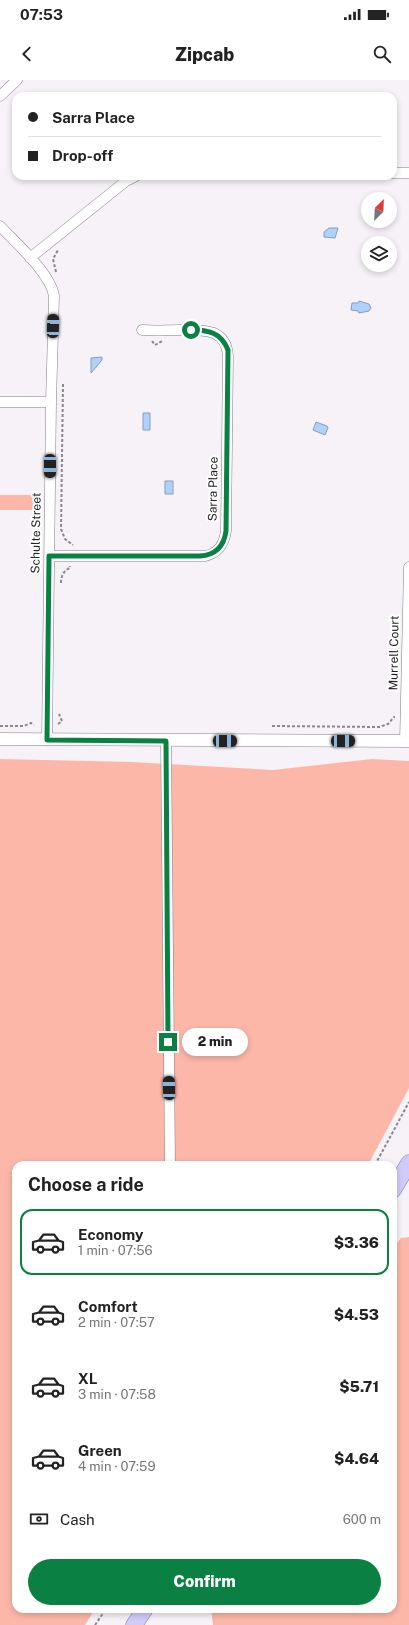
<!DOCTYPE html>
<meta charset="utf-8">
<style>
:root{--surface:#fff;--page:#f2f2f2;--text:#222;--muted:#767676;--line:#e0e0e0;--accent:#0b8043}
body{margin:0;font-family:"Public Sans",sans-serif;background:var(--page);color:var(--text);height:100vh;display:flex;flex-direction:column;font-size:15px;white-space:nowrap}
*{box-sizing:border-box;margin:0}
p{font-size:13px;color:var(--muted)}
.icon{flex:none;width:22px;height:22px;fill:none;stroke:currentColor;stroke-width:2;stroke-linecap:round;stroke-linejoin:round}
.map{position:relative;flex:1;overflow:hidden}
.details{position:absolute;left:12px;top:1081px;width:385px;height:452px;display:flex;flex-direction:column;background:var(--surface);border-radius:12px;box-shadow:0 2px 6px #0003}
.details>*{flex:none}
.guide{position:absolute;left:12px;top:12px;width:385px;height:88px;border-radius:12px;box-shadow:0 2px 6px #0003;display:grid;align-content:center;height:88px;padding:0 16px;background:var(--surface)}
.needle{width:26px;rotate:24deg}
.controls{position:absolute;left:361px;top:112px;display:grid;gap:8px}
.controls a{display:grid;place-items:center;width:36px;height:36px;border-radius:50%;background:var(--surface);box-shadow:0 2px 6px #0003;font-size:20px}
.end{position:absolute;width:18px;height:18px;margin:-9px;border:5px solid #0b8043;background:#fff;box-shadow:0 0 0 2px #fff}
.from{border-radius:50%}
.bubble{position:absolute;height:28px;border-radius:14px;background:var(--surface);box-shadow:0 2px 6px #0003;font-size:13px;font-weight:800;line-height:28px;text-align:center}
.car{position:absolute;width:12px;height:24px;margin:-12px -6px;border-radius:5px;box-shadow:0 0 3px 1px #0007;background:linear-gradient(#222 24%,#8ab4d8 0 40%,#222 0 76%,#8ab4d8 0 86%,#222 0)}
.guide b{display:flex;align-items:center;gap:14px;height:38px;font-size:15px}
.guide b+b{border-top:1px solid var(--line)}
.guide i{width:10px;height:10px;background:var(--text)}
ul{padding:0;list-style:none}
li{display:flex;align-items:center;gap:12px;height:66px;margin:0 8px 6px;padding:0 8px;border:2px solid transparent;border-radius:12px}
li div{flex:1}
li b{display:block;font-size:15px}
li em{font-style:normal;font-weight:800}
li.on{border-color:var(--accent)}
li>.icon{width:36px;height:36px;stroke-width:1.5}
h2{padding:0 16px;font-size:18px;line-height:48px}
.pay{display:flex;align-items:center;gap:10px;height:44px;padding:0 16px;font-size:15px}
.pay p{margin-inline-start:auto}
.button{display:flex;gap:8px;margin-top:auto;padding:8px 16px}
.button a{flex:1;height:46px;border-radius:24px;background:var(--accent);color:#fff;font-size:16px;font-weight:800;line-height:46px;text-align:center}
.status{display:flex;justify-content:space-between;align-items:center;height:28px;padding:0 20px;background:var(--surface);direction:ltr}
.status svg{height:11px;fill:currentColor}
header{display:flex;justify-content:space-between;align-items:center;height:52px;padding:0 16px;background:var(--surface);font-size:18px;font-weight:800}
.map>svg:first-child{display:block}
.green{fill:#fcb7a9}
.water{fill:#afd2fd;stroke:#859dbc}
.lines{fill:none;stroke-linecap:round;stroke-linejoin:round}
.minor-casing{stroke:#827e83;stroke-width:11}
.tertiary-casing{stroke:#827e83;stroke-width:13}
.primary-casing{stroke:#7f79ae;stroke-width:17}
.path{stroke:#8b888b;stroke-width:2;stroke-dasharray:3 2;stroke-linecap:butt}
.minor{stroke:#fff;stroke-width:10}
.tertiary{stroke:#fff;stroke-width:12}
.primary{stroke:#d0cbfb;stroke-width:16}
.route{stroke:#0b8043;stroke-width:5}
.labels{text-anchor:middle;stroke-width:4;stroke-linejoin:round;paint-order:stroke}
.street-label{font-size:12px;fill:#242224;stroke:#fff}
</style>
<div class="status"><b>07:53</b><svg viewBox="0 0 49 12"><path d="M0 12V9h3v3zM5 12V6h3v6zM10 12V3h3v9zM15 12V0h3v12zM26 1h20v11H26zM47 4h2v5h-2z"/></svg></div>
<header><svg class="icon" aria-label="back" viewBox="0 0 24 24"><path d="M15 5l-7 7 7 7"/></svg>Zipcab<svg class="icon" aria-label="search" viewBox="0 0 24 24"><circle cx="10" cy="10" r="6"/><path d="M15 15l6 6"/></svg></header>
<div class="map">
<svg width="409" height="1545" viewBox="0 0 409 1545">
<rect width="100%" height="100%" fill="#f6f2f7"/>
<!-- green -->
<path class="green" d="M0 415H34L33 430H0Z
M0 679 132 682 273 690 372 679 409 681V1008L368 1085H16V1529H95L85 1545H0Z
M409 1157V1545H213L211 1529H393V1168L401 1158Z"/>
<!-- water -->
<path class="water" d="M329 148H338L335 158 324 157V152Z
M359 221 369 224 371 228 369 231 359 233 358 231 351 230 352 223H358Z
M102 277V280L91 293V278Z
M143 333H150V350H143Z
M316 342 327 346 328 348 325 355 313 350Z
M165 401H173V414H165Z"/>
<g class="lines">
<defs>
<path id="minor" d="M0 16 17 0
M393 93H409
M0 146C16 163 51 194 54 216L51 322 47 660
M30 178 126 101 136 96
M0 322H51
M49 476H205C219 473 224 464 226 451L228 276C226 247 201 250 180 250 167 250 155 251 142 250
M166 661 170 1085
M405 661 409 487"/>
<path id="tertiary" d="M0 659 409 661"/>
<path id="primary" d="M393 1110 409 1083
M134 1545 145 1529"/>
</defs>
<!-- minor casing -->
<use href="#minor" class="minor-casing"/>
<!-- tertiary casing -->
<use href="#tertiary" class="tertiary-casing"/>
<!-- primary casing -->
<use href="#primary" class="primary-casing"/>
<!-- path -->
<path class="path" d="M56 192 53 179 58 170
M152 261 155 265 162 261
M63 304 61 449 65 459 73 465
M61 503C61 496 64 490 70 488V486
M58 644 62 641 59 634
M0 646H24L31 643 34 645
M272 646 379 647 388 644 394 637H395
M375 1085 409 1022
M95 1545 106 1529"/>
<!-- minor -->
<use href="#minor" class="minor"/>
<!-- tertiary -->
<use href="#tertiary" class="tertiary"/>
<!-- primary -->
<use href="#primary" class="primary"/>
</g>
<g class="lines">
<!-- route -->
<path class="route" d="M168 962 166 661 47 660 49 476H200C216 475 224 466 226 451L228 270C221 252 208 250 191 250"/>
</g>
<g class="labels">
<!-- street labels -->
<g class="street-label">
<text transform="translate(213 409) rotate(-89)" y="4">Sarra Place</text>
<text transform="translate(36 453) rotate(-89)" y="4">Schulte Street</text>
<text transform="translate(394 573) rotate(-89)" y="4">Murrell Court</text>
</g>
</g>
</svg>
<div class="controls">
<a><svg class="needle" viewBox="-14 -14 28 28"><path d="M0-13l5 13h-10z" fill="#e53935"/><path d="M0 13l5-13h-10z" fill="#767676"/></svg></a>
<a><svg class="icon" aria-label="layers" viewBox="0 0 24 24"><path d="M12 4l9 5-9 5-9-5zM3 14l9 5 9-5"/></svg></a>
</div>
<i class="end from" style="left:191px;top:250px"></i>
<i class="end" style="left:168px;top:962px"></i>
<div class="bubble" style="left:182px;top:948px;width:66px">2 min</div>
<i class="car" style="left:53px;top:246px;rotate:2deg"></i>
<i class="car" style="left:50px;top:386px;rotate:180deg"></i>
<i class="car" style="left:225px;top:661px;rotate:90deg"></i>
<i class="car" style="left:343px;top:661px;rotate:90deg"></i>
<i class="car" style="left:169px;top:1008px;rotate:359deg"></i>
<div class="guide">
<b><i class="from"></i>Sarra Place</b>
<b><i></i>Drop-off</b>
</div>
<section class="details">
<h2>Choose a ride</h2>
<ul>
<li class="on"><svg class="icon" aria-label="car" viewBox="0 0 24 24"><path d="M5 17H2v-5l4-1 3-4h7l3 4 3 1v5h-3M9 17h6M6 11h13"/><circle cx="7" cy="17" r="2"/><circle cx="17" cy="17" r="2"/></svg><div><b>Economy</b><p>1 min · 07:56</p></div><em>$3.36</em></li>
<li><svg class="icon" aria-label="car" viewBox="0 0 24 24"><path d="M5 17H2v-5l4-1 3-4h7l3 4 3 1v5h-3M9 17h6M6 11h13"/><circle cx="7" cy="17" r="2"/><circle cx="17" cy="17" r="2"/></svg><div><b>Comfort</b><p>2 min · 07:57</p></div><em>$4.53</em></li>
<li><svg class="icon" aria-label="car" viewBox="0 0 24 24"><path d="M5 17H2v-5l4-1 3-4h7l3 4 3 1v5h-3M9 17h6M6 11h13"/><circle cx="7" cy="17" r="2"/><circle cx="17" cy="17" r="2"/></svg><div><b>XL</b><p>3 min · 07:58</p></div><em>$5.71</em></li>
<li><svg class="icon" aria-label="car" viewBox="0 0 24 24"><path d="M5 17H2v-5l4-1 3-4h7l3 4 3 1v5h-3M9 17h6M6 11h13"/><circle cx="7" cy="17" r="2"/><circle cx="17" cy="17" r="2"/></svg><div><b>Green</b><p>4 min · 07:59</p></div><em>$4.64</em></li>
</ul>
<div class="pay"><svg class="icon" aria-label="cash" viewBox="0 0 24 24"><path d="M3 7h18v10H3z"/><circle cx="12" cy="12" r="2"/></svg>Cash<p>600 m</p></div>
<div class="button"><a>Confirm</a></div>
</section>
</div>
